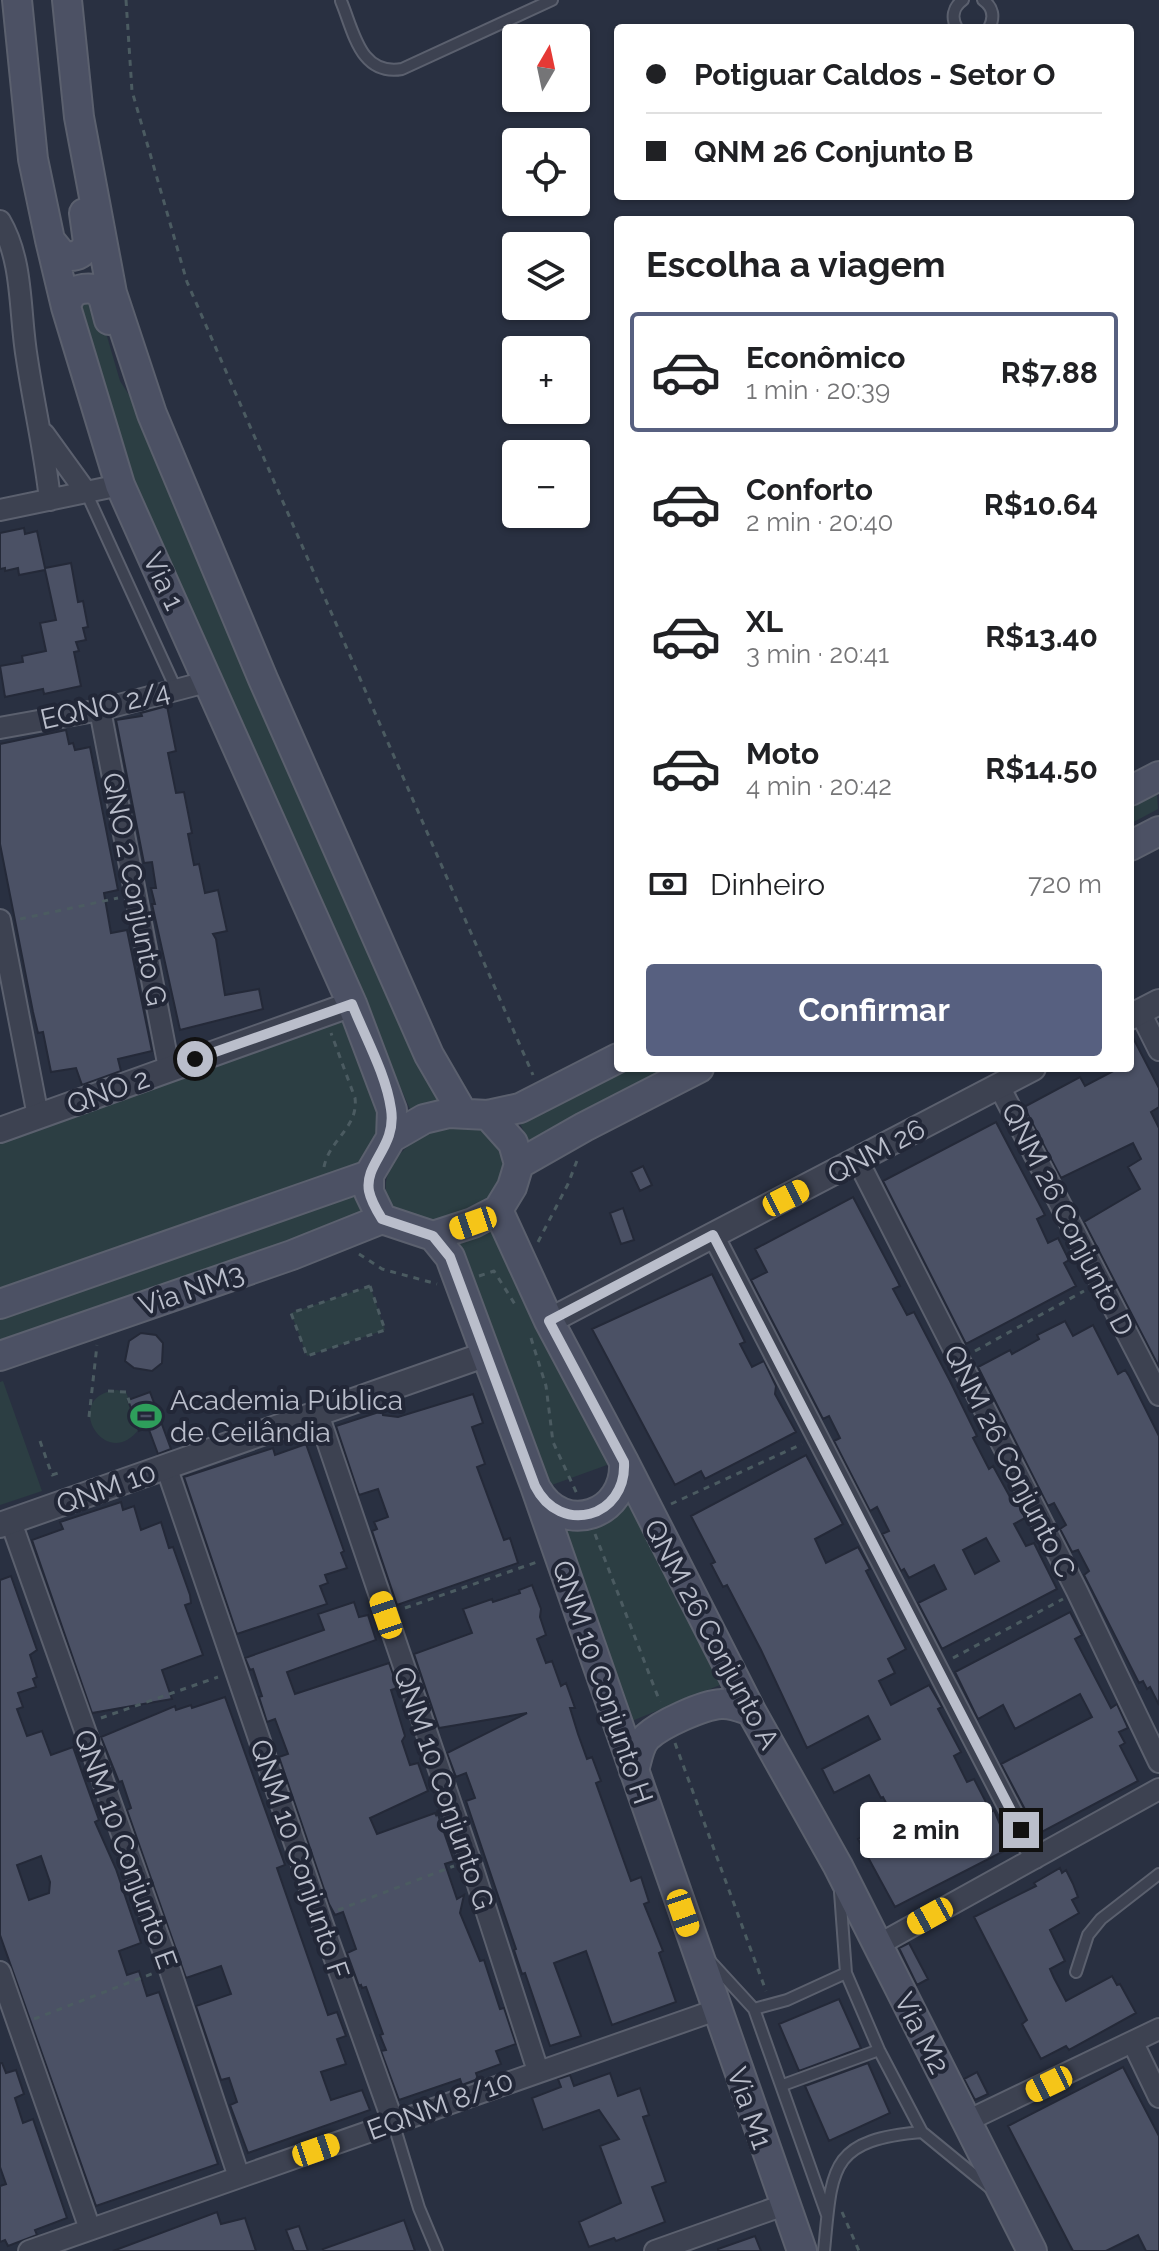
<!DOCTYPE html>
<html lang="pt">
<meta charset="utf-8">
<style>
:root{--surface:#fff;--page:#f2f2f2;--text:#202124;--muted:#757577;--line:#e0e0e0;--accent:#576080}
body{margin:0;font-family:Raleway,sans-serif;background:var(--page);color:var(--text);height:100vh;display:flex;flex-direction:column;font-size:30px;white-space:nowrap}
*{box-sizing:border-box;margin:0}
p{font-size:26px;color:var(--muted)}
.icon{flex:none;width:44px;height:44px;fill:none;stroke:currentColor;stroke-width:2;stroke-linecap:round;stroke-linejoin:round}
.map{position:relative;flex:1;overflow:hidden}
.sheet{position:absolute;left:614px;top:216px;width:520px;height:856px;display:flex;flex-direction:column;background:var(--surface);border-radius:8px;box-shadow:0 2px 6px #0004}
.sheet>*{flex:none}
.top-card{position:absolute;left:614px;top:24px;width:520px;height:176px;border-radius:8px;box-shadow:0 2px 6px #0004;display:grid;align-content:center;height:176px;padding:0 32px;background:var(--surface)}
.needle{width:52px;rotate:9deg}
.buttons{position:absolute;left:502px;top:24px;display:grid;gap:16px}
.buttons a{display:grid;place-items:center;width:88px;height:88px;border-radius:8px;background:var(--surface);box-shadow:0 2px 6px #0004;font-size:40px}
.end{position:absolute;width:36px;height:36px;margin:-18px;border:10px solid #babecb;background:#111;box-shadow:0 0 0 4px #111}
.from{border-radius:50%}
.bubble{position:absolute;height:56px;border-radius:8px;background:var(--surface);box-shadow:0 2px 6px #0004;font-size:26px;font-weight:700;line-height:56px;text-align:center}
.car{position:absolute;width:24px;height:48px;margin:-24px -12px;border-radius:10px;box-shadow:0 0 6px 2px #0007;background:linear-gradient(#f5c518 24%,#345 0 40%,#f5c518 0 76%,#345 0 86%,#f5c518 0)}
.top-card b{display:flex;align-items:center;gap:28px;height:76px;font-size:30px}
.top-card b+b{border-top:2px solid var(--line)}
.top-card i{width:20px;height:20px;background:var(--text)}
ul{padding:0;list-style:none}
li{display:flex;align-items:center;gap:24px;height:120px;margin:0 16px 12px;padding:0 16px;border:4px solid transparent;border-radius:8px}
li div{flex:1}
li b{display:block;font-size:30px}
li em{font-style:normal;font-weight:700}
li.selected{border-color:var(--accent)}
li>.icon{width:72px;height:72px;stroke-width:1.5}
h2{padding:0 32px;font-size:36px;line-height:96px}
.pay{display:flex;align-items:center;gap:20px;height:88px;padding:0 32px;font-size:30px}
.pay p{margin-inline-start:auto}
.button{display:flex;gap:16px;margin-top:auto;padding:16px 32px}
.button a{flex:1;height:92px;border-radius:8px;background:var(--accent);color:#fff;font-size:32px;font-weight:700;line-height:92px;text-align:center}
.map>svg:first-child{display:block}
.green{fill:#2c3e43}
.building{fill:#4b5165;stroke:#242938;stroke-width:2;fill-rule:evenodd}
.lines{fill:none;stroke-linecap:round;stroke-linejoin:round}
.service-casing{stroke:#5b606e;stroke-width:14}
.minor-casing{stroke:#5b606e;stroke-width:24}
.tertiary-casing{stroke:#5b606e;stroke-width:28}
.secondary-casing{stroke:#5b606e;stroke-width:32}
.path{stroke:#4b5b61;stroke-width:3;stroke-dasharray:6 6;stroke-linecap:butt}
.service{stroke:#3d4251;stroke-width:10}
.minor{stroke:#3d4251;stroke-width:20}
.tertiary{stroke:#3d4251;stroke-width:24}
.secondary{stroke:#4c5164;stroke-width:28}
.route{stroke:#babecb;stroke-width:10}
.labels{text-anchor:middle;stroke-width:8;stroke-linejoin:round;paint-order:stroke}
.street-label{font-size:28px;fill:#babecb;stroke:#222737}
.poi-label{font-size:28px;fill:#babecb;stroke:#222737;text-anchor:start}
</style>
<div class="map">
<svg width="1159" height="2251" viewBox="0 0 1159 2251">
<rect width="100%" height="100%" fill="#293041"/>
<!-- green -->
<path class="green" d="M77 300 97 302 120 381 140 412 441 1099 410 1109 136 491Z
M1151 793 1157 795 1158 809 1130 824V800Z
M343 1019 383 1123 364 1160 356 1167 0 1293V1142L335 1020Z
M618 1068H680L531 1145 517 1118Z
M460 1124 485 1127 510 1160C505 1171 501 1185 494 1194 486 1206 466 1215 452 1217 357 1237 368 1139 460 1124Z
M357 1189 361 1209 367 1217 0 1343V1314Z
M492 1232 606 1450 607 1465 549 1486 456 1245Z
M370 1286 385 1330 307 1356 291 1313Z
M3 1381 42 1491 0 1505V1382Z
M117 1390 126 1392 139 1429C105 1474 60 1396 117 1390Z
M633 1502 725 1683 627 1723 561 1531Z"/>
<!-- building -->
<path class="building" d="M24 528 25 534 37 531 45 568 71 563 78 602 83 601 88 627 83 628 86 640 76 642 79 651 74 652 81 686 44 694 43 689 5 697 0 666 23 662 22 656 46 651 40 623 56 620 45 570 19 575 18 568 5 571V568L0 569V533Z
M167 706 176 751 168 753 176 793 184 792 192 833 188 834 194 865 199 864 205 893 218 890 227 931 213 934 216 939 225 995 259 989 263 1009 180 1030 152 904H155L151 888H156L152 862 144 863 116 720 142 716 141 713Z
M66 730 69 744 73 743 75 750 90 747 118 890 104 893 111 933 127 930 152 1051 118 1059 121 1071 82 1085 76 1068 51 1072 43 1032 38 1033 33 1012 0 844V744Z
M1130 1032 1159 1088V1107L1151 1112 1159 1128V1367L1084 1222 1140 1189 1128 1167 1141 1159 1133 1143 1061 1178 1024 1107 1080 1077 1085 1086 1119 1068H1130Z
M996 1122 1045 1215 1037 1219 1048 1243 1058 1238 1069 1260 1064 1263 1076 1286 966 1344 883 1181Z
M643 1166 652 1185 640 1191 631 1172Z
M853 1197 900 1286 893 1289 907 1315 914 1312 950 1381 977 1436 973 1438 989 1469 993 1466 1010 1497 1014 1495 1025 1518 1014 1524 1026 1546 1034 1543 1057 1589 942 1649 918 1603 946 1589 934 1565 909 1578 904 1569 901 1571 882 1534 889 1531 877 1507 870 1511 834 1441 840 1438 829 1416 823 1419 751 1280 767 1272 755 1249ZM986 1538 999 1561 975 1574 963 1550Z
M623 1208 634 1240 621 1244 610 1213Z
M712 1274 745 1342 740 1344 752 1367 764 1361 776 1386 775 1394 796 1432 705 1479 701 1471 675 1485 592 1329Z
M1065 1321 1073 1336 1093 1325 1118 1374 1125 1370 1129 1376 1159 1436V1705L1150 1687 1147 1689 1143 1681 1139 1683 1084 1575 1089 1571 1078 1550 1072 1552 1060 1529 1066 1525 1054 1503 1048 1506 978 1367 1010 1350 1012 1354 1039 1339 1037 1335Z
M141 1333 156 1335 163 1343 162 1363 152 1371 134 1368 125 1361 129 1341Z
M150 1392 171 1449 158 1454 148 1427 139 1431 128 1400Z
M473 1394 483 1423 472 1427 485 1464 477 1467 504 1540 510 1538 518 1563 397 1605 372 1531 377 1529 374 1522 388 1517 378 1489 359 1495 336 1426 382 1411 383 1415 398 1417Z
M306 1444 344 1551 341 1553 347 1568 325 1575 328 1583 320 1586 327 1604 237 1634 184 1477 273 1448 275 1455Z
M806 1455 843 1524 815 1539 826 1563 858 1547 870 1569 866 1571 906 1649 888 1659 895 1673 879 1681 891 1705 929 1685 942 1707 938 1709 961 1752 954 1756 967 1782 974 1779 991 1812 994 1810 1010 1848 895 1907 858 1839 895 1820 883 1797 881 1798 869 1775 834 1793 822 1769 880 1739 868 1716 807 1748 761 1650 727 1585 723 1587 711 1564 715 1562 691 1516Z
M121 1502 123 1510 134 1506 141 1530 161 1522 169 1548 173 1547 190 1595 191 1603 185 1605 203 1655 162 1670 172 1699 92 1713 32 1540 63 1529 60 1522Z
M11 1576 37 1650 30 1655 37 1677 33 1679 36 1687 18 1693 23 1707 17 1709 27 1736 42 1731 51 1755 73 1747 99 1820 95 1822 116 1869 141 1943 119 1951 127 1975 139 1971 147 1996 159 1992 218 2164 96 2206 0 1935V1580ZM41 1856 50 1882 49 1893 29 1900 17 1865Z
M532 1585 541 1609 540 1617 546 1635 537 1639 546 1663 552 1661 561 1686 566 1683 575 1708H570L578 1734 587 1759 592 1757 601 1781 596 1783 631 1881 641 1877 649 1902 644 1904 663 1951 659 1953 676 2002 612 2025 586 1951 554 1963 581 2036 550 2046 525 1973 522 1974 514 1950 516 1949 466 1801 475 1798 466 1773 456 1777 447 1753 527 1713 439 1728 414 1654 472 1633 463 1609 492 1599 493 1602 520 1593 519 1590Z
M354 1602 359 1617 368 1615 376 1640 287 1672 295 1694 389 1663 398 1688 391 1690 405 1736 402 1741 410 1765 418 1763 428 1791 370 1818 377 1834 435 1813 436 1815 437 1812 454 1861 445 1864 457 1899 464 1895 460 1913 480 1961 484 1960 500 2009 504 2008 516 2044 496 2051 501 2064 476 2073 478 2079 462 2085 460 2079 399 2100 381 2051 386 2050 380 2035 383 2034 366 1987 362 1988 361 1985 359 1986 347 1953 356 1949 343 1912 335 1915 329 1904 279 1757 288 1754 275 1719 267 1722 259 1697 262 1696 253 1669 250 1670 245 1658 324 1630 318 1614Z
M1070 1612 1082 1635 1075 1639 1111 1708 1117 1704 1128 1728 1119 1732 1125 1743 1120 1746 1138 1781 1038 1834 1001 1764 1092 1717 1080 1694 1015 1729 1003 1705 978 1719 955 1672Z
M225 1697 285 1865 277 1868 328 2015 337 2012 346 2036 337 2039 346 2064 321 2072 331 2100 362 2090 370 2110 248 2153 230 2105 237 2102 229 2078 221 2080 196 2006 231 1994 221 1966 186 1978 127 1810 131 1808 122 1781 119 1782 101 1737 175 1706 176 1710 191 1705 192 1708Z
M1060 1868 1062 1873 1066 1870 1073 1884 1078 1897 1072 1900 1079 1913 1050 1930 1065 1961 1050 1969 1054 1978 1066 2001 1112 1976 1117 1985 1120 1984 1136 2013 1069 2050 1066 2046 1041 2059 1022 2024 1027 2020 974 1917 1036 1886 1034 1883Z
M909 1943 928 1979 917 1985 899 1948Z
M839 1999 861 2048 799 2071 779 2024Z
M0 2063H2L6 2073 16 2070 24 2094 15 2098 23 2123 33 2119 67 2218 35 2230 37 2235 8 2246 5 2240 0 2242V2186L6 2184 0 2167Z
M868 2063 890 2113 829 2141 805 2086Z
M1123 2067 1159 2136V2251H1146L1138 2235 1106 2251H1073L1008 2126Z
M977 2072 988 2094 975 2100 964 2079Z
M610 2073 618 2096 640 2088 649 2115 643 2117 666 2182 652 2187 665 2222 616 2241 614 2238 589 2247 579 2222 621 2203 600 2146 619 2139 599 2110 543 2130 532 2098 561 2087 558 2079 570 2075 574 2086Z
M217 2212 221 2224 245 2218 256 2251H113Z
M404 2220 415 2251H324L323 2249Z
M299 2226 308 2251H294L286 2230Z
M755 2236 761 2251H718V2249Z"/>
<g class="lines">
<defs>
<path id="service" d="M983 0C993 7 995 17 989 28
M341 1C354 32 360 76 402 69L552 0
M957 28C951 18 953 7 963 0
M86 492 176 689
M840 1892 846 1973 879 2050 922 2132 989 2187
M710 1961 754 2009 827 2215
M1076 1972 1088 1935 1101 1919 1159 1874
M754 2009 787 2000 846 1973
M783 2085 879 2050
M393 2122 419 2208 437 2251
M824 2251C832 2167 829 2140 922 2132"/>
<path id="minor" d="M0 221C24 262 19 313 27 359 34 406 45 452 50 500
M44 434 86 492
M0 510 120 485
M100 710 169 1068
M0 728 100 710 210 681
M0 920 38 1116
M1140 1012 1159 1050
M999 1086 1159 1395
M858 1161 1077 1591 1159 1762
M713 1235 1035 1858
M318 1414 470 1860 538 2071
M166 1466 320 1917 393 2122
M11 1522 169 1967 239 2177
M878 1945 1159 1789
M0 1972 90 2229
M1133 2043 1159 2097
M967 2121 1159 2029
M29 2251 716 2010
M655 2251 784 2205"/>
<path id="tertiary" d="M1130 1017 1159 1002
M0 1130 352 1004
M549 1321 1033 1068
M0 1525 484 1355"/>
<path id="secondary" d="M17 0 33 159 50 240 66 307 120 485 352 1004 392 1110 391 1138
M67 0 79 117 112 293 152 414 263 679 429 1055 462 1112
M50 240 62 255C76 258 83 255 88 242L84 213
M66 307C70 291 78 287 95 289L103 297 109 320
M1130 791 1159 776
M1130 846 1159 831
M449 1113 488 1115 513 1143 519 1164 512 1187 498 1210 473 1223 433 1236 382 1219 369 1192V1175L391 1138 424 1119Z
M488 1115 520 1108 618 1058
M519 1164 584 1127 699 1068
M498 1210 549 1321 624 1462 751 1711 838 1866 1032 2251
M433 1236 450 1257 535 1486 802 2251
M0 1304 369 1175
M0 1356 292 1255 382 1219
M537 1490C564 1537 627 1515 624 1462
M634 1771C637 1760 639 1745 647 1737 661 1724 703 1705 721 1704 732 1703 742 1708 751 1711"/>
</defs>
<!-- service casing -->
<use href="#service" class="service-casing"/>
<!-- minor casing -->
<use href="#minor" class="minor-casing"/>
<!-- tertiary casing -->
<use href="#tertiary" class="tertiary-casing"/>
<!-- secondary casing -->
<use href="#secondary" class="secondary-casing"/>
<!-- path -->
<path class="path" d="M126 0 132 91 187 282 533 1075
M20 919 118 898
M324 1167C329 1140 359 1127 355 1098L331 1033
M538 1242 568 1184 578 1158
M359 1254 382 1269 437 1284
M479 1276 494 1271 516 1306
M370 1286 385 1330 307 1356 291 1313Z
M531 1338 546 1386 553 1442 577 1494
M975 1351 1084 1291
M108 1391 126 1392 139 1429
M89 1417 97 1345
M40 1441 52 1475 58 1473
M671 1504 802 1444
M595 1534 660 1702
M405 1608 537 1562
M953 1658 1063 1599
M101 1718 218 1677
M675 1743 766 1991
M338 1910 454 1866
M34 2019 154 1973
M842 2212 859 2251"/>
<!-- service -->
<use href="#service" class="service"/>
<!-- minor -->
<use href="#minor" class="minor"/>
<!-- tertiary -->
<use href="#tertiary" class="tertiary"/>
<!-- secondary -->
<use href="#secondary" class="secondary"/>
</g>
<g class="lines">
<!-- route -->
<path class="route" d="M195 1059 352 1004C365 1037 386 1074 391 1109 397 1147 364 1163 369 1191 371 1201 377 1211 382 1219L433 1236 450 1257 535 1486C560 1536 627 1518 624 1462L549 1321 713 1235 1021 1830"/>
</g>
<!-- icons -->
<defs>
<symbol id="stadium-bare" viewBox="-9 -9 18 18"><path d="M0-5a6.5 5 0 1 0 0 10a6.5 5 0 1 0 0-10ZM-3.5-1.8h7v3.6h-7Z" fill="#2e9e5b" stroke="#222737" stroke-width="2.5" paint-order="stroke"/></symbol>
</defs>
<g fill-rule="evenodd">
<use href="#stadium-bare" x="124" y="1394" width="44" height="44"/>
</g>
<g class="labels">
<!-- street labels -->
<g class="street-label">
<text transform="translate(164 581) rotate(65)" y="10">Via 1</text>
<text transform="translate(105 705) rotate(-13)" y="10">EQNO 2/4</text>
<text transform="translate(135 889) rotate(79)" y="10">QNO 2 Conjunto G</text>
<text transform="translate(108 1091) rotate(-20)" y="10">QNO 2</text>
<text transform="translate(876 1151) rotate(-28)" y="10">QNM 26</text>
<text transform="translate(1068 1219) rotate(63)" y="10">QNM 26 Conjunto D</text>
<text transform="translate(191 1289) rotate(-19)" y="10">Via NM3</text>
<text transform="translate(1010 1461) rotate(63)" y="10">QNM 26 Conjunto C</text>
<text transform="translate(106 1488) rotate(-20)" y="10">QNM 10</text>
<text transform="translate(712 1634) rotate(62)" y="10">QNM 26 Conjunto A</text>
<text transform="translate(603 1682) rotate(71)" y="10">QNM 10 Conjunto H</text>
<text transform="translate(444 1788) rotate(71)" y="10">QNM 10 Conjunto G</text>
<text transform="translate(126 1849) rotate(70)" y="10">QNM 10 Conjunto E</text>
<text transform="translate(300 1859) rotate(71)" y="10">QNM 10 Conjunto F</text>
<text transform="translate(922 2033) rotate(63)" y="10">Via M2</text>
<text transform="translate(440 2105) rotate(-20)" y="10">EQNM 8/10</text>
<text transform="translate(750 2108) rotate(71)" y="10">Via M1</text>
</g>
<!-- poi labels -->
<g class="poi-label">
<text x="170" y="1410">Academia Pública<tspan x="170" dy="32">de Ceilândia</tspan></text>
</g>
</g>
</svg>
<div class="buttons">
<a><svg class="needle" viewBox="-14 -14 28 28"><path d="M0-13l5 13h-10z" fill="#e53935"/><path d="M0 13l5-13h-10z" fill="#757577"/></svg></a>
<a><svg class="icon" aria-label="locate" viewBox="0 0 24 24"><circle cx="12" cy="12" r="6"/><path d="M12 2v4M12 18v4M2 12h4M18 12h4"/></svg></a>
<a><svg class="icon" aria-label="layers" viewBox="0 0 24 24"><path d="M12 4l9 5-9 5-9-5zM3 14l9 5 9-5"/></svg></a>
<a>+</a>
<a>−</a>
</div>
<i class="end from" style="left:195px;top:1059px"></i>
<i class="end" style="left:1021px;top:1830px"></i>
<div class="bubble" style="left:860px;top:1802px;width:132px">2 min</div>
<i class="car" style="left:786px;top:1198px;rotate:63deg"></i>
<i class="car" style="left:473px;top:1223px;rotate:251deg"></i>
<i class="car" style="left:386px;top:1615px;rotate:341deg"></i>
<i class="car" style="left:683px;top:1913px;rotate:161deg"></i>
<i class="car" style="left:930px;top:1916px;rotate:241deg"></i>
<i class="car" style="left:1049px;top:2084px;rotate:244deg"></i>
<i class="car" style="left:316px;top:2150px;rotate:71deg"></i>
<div class="top-card">
<b><i class="from"></i>Potiguar Caldos - Setor O</b>
<b><i></i>QNM 26 Conjunto B</b>
</div>
<section class="sheet">
<h2>Escolha a viagem</h2>
<ul>
<li class="selected"><svg class="icon" aria-label="car" viewBox="0 0 24 24"><path d="M5 17H2v-5l4-1 3-4h7l3 4 3 1v5h-3M9 17h6M6 11h13"/><circle cx="7" cy="17" r="2"/><circle cx="17" cy="17" r="2"/></svg><div><b>Econômico</b><p>1 min · 20:39</p></div><em>R$7.88</em></li>
<li><svg class="icon" aria-label="car" viewBox="0 0 24 24"><path d="M5 17H2v-5l4-1 3-4h7l3 4 3 1v5h-3M9 17h6M6 11h13"/><circle cx="7" cy="17" r="2"/><circle cx="17" cy="17" r="2"/></svg><div><b>Conforto</b><p>2 min · 20:40</p></div><em>R$10.64</em></li>
<li><svg class="icon" aria-label="car" viewBox="0 0 24 24"><path d="M5 17H2v-5l4-1 3-4h7l3 4 3 1v5h-3M9 17h6M6 11h13"/><circle cx="7" cy="17" r="2"/><circle cx="17" cy="17" r="2"/></svg><div><b>XL</b><p>3 min · 20:41</p></div><em>R$13.40</em></li>
<li><svg class="icon" aria-label="car" viewBox="0 0 24 24"><path d="M5 17H2v-5l4-1 3-4h7l3 4 3 1v5h-3M9 17h6M6 11h13"/><circle cx="7" cy="17" r="2"/><circle cx="17" cy="17" r="2"/></svg><div><b>Moto</b><p>4 min · 20:42</p></div><em>R$14.50</em></li>
</ul>
<div class="pay"><svg class="icon" aria-label="cash" viewBox="0 0 24 24"><path d="M3 7h18v10H3z"/><circle cx="12" cy="12" r="2"/></svg>Dinheiro<p>720 m</p></div>
<div class="button"><a>Confirmar</a></div>
</section>
</div>
